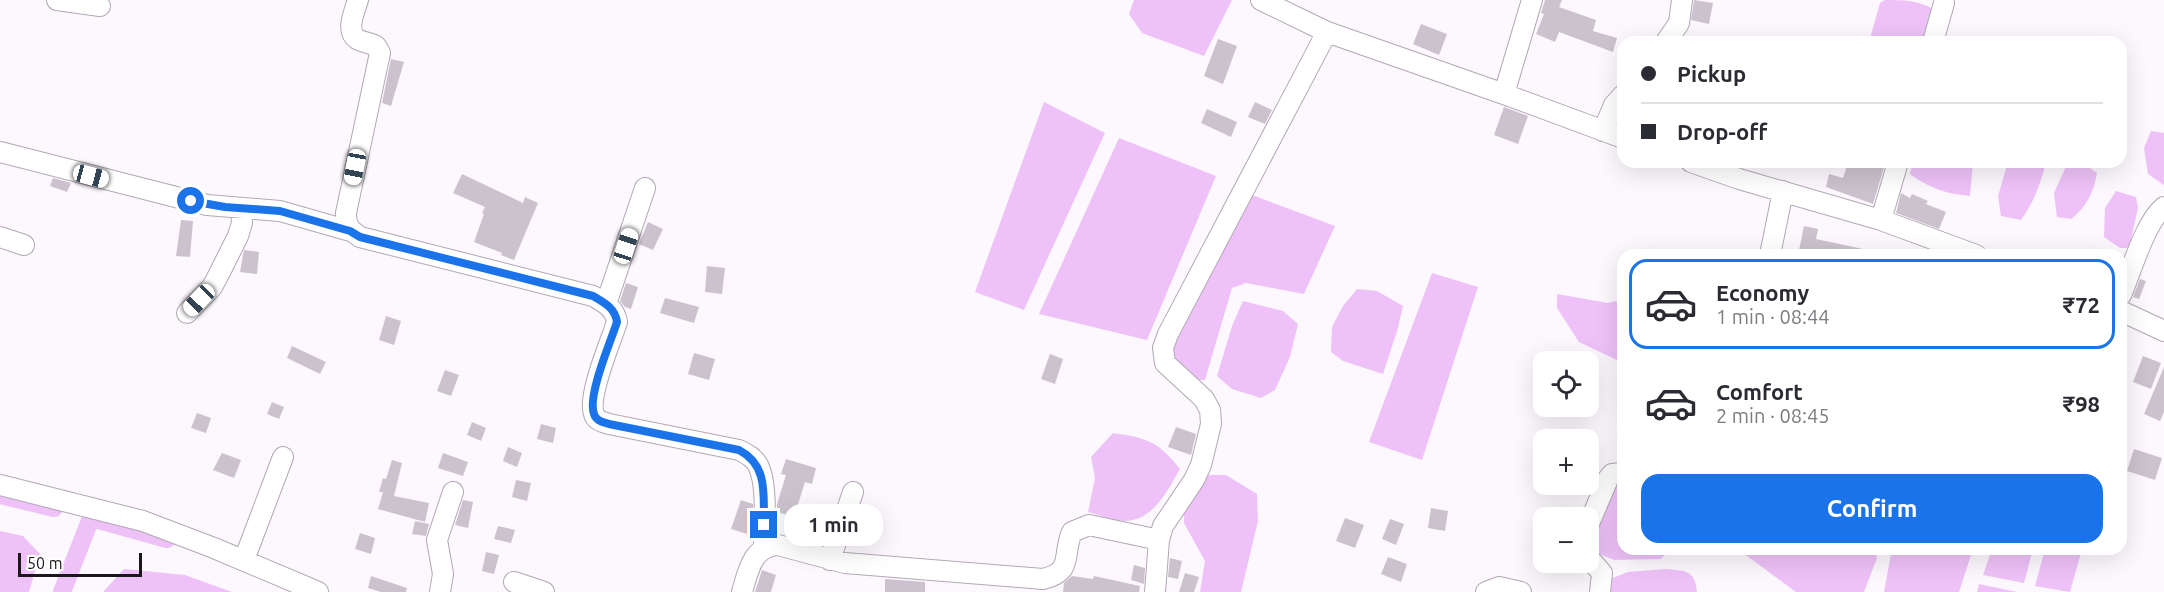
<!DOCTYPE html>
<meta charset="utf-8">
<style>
:root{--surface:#fff;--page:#f2f2f3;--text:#2b2b33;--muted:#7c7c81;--line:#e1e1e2;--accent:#1a73e8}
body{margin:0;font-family:Ubuntu,sans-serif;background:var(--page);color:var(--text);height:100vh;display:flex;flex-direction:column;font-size:22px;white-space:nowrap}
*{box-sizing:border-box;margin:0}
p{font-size:20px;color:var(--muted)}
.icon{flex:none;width:33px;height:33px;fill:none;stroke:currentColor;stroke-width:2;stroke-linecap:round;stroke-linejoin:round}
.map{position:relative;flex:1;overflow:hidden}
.sheet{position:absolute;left:1617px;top:249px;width:510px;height:306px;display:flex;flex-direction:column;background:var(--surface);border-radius:18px;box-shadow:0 6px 24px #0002}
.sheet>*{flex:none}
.top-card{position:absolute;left:1617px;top:36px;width:510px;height:132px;border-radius:18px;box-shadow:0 6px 24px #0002;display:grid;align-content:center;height:132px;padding:0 24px;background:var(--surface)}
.tools{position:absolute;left:1533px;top:351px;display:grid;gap:12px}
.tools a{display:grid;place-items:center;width:66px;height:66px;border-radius:12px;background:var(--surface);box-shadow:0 6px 24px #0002;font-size:30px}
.scale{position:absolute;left:18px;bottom:15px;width:124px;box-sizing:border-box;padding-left:6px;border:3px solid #1b181c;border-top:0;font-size:16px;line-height:21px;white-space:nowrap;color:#1b181c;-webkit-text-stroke:4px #fff;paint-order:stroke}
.end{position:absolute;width:27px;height:27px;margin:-14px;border:8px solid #1a73e8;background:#fff;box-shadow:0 0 0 3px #fff}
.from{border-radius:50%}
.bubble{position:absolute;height:42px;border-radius:18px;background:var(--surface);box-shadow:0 6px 24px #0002;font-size:20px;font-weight:600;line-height:42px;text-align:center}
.car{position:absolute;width:18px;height:36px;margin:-18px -9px;border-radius:8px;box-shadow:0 0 4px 2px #0007;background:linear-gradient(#fff 24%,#345 0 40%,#fff 0 76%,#345 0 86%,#fff 0)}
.top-card b{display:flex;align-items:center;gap:21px;height:57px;font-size:22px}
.top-card b+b{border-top:2px solid var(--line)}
.top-card i{width:15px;height:15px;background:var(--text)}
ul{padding:10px 0 0;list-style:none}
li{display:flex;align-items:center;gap:18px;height:90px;margin:0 12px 9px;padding:0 12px;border:3px solid transparent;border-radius:18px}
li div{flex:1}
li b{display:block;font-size:22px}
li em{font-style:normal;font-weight:600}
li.active{border-color:var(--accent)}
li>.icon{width:54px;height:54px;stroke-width:1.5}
.button{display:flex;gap:12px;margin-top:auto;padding:12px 24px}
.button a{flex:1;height:69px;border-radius:18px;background:var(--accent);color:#fff;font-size:24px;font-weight:600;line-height:69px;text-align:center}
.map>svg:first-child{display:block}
.water{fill:#eec2f8}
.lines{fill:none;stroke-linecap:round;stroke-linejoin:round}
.canal{stroke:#eec2f8;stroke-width:18}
.building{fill:#ccc2ce}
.street-casing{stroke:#b1a8b3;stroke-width:22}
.street{stroke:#fff;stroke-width:20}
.route{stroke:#1a73e8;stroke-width:8}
</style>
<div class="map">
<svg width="2164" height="592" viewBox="0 0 2164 592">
<rect width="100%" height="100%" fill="#fdf7fe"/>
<!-- water -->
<path class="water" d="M1134 0H1232L1204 56 1142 33 1129 14Z
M1885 0C1904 0 1920 0 1936 11L1924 42H1874L1871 35 1880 3Z
M1044 102 1105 133 1024 310 975 292Z
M2151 131 2164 133V185L2148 174 2144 148Z
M1119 138 1216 176 1147 340 1039 314Z
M1913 162H1973L1970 196C1946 194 1929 188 1910 174Z
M2008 162H2046C2041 183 2034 202 2021 220L2001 216 1998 196Z
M2068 162 2090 168 2097 173C2094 192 2086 208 2071 219L2057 217 2054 193Z
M2116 191 2136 197 2138 208 2129 248H2120L2104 237 2105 208Z
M1247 193 1335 226 1304 294 1246 283 1232 288 1205 380H1192L1169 357 1183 317Z
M1432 273 1478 287 1422 460 1369 442Z
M1357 289 1377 291 1403 306 1398 328 1383 374 1343 361 1331 352 1332 327 1343 306Z
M1557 294 1608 303 1615 301 1623 306V363L1579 342 1557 308Z
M1243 301 1283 311 1298 324 1290 357 1275 390 1261 398 1232 389 1217 376 1232 326Z
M1113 433C1147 438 1158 441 1180 469 1167 491 1154 520 1125 521 1113 521 1100 515 1088 512L1095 478 1091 457Z
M1203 475H1226L1257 494 1258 521 1241 592H1200L1205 561 1184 523V500Z
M1612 481H1623V549H1670L1661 559 1614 560 1595 552C1586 529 1604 502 1612 481Z
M0 531 23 536 40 554 29 592H0Z
M1734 549H1874L1877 558 1864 592H1796L1747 556Z
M1892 549H1973L1959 592H1884Z
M1992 549H2033L2024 583 1983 575Z
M2045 549H2082L2070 592 2035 586Z
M124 569 185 575 232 592H103Z
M1666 569C1685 571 1695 569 1697 592H1603L1610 579 1628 572Z
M1979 584 2017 592H1977Z"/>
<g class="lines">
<!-- canal -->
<path class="canal" d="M0 495 54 508
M95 519 167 539
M62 592 91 518"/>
</g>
<!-- building -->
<path class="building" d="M1545 0H1562L1559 7 1596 20 1593 31 1617 38 1613 52 1559 32 1555 42 1536 34 1544 14 1541 13Z
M1694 0 1713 3 1709 24 1691 20Z
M1421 24 1447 34 1439 55 1413 44Z
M1218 39 1237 46 1223 84 1204 76Z
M391 59 404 62 391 106 382 103Z
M1255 102 1272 110 1265 124 1248 117Z
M1504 107 1528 116 1518 144 1494 135Z
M1207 109 1237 122 1231 137 1201 123Z
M1848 162H1878L1885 164 1873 204 1826 187 1829 174 1843 178Z
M462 174 523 203 525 197 538 203 514 260 501 255 502 253 474 242 484 214 482 213 485 207 453 193Z
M53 178 71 183 67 192 50 186Z
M1901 193 1910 198 1912 194 1928 201 1926 204 1946 212 1939 229 1896 213Z
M181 220 193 221 190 257 176 256Z
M648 222 663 229 653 250 639 244Z
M1804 226 1818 229 1816 239 1863 249 1862 255H1798Z
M244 250 259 252 257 274 240 272Z
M707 266 725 268 722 294 705 292Z
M2140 279 2146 281 2139 299 2133 297Z
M626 283 638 287 631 309 625 307 620 301Z
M665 298 699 307 694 323 660 313Z
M386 316 401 321 394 345 379 340Z
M292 346 326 362 320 374 287 358Z
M694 353 715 359 709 380 688 374Z
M1050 354 1063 359 1055 384 1041 379Z
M2143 356 2161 363 2151 389 2133 382Z
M2164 367V412L2160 421 2144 414Z
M445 370 459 375 451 396 437 391Z
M272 402 284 407 279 419 267 414Z
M197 413 211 418 206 433 191 428Z
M472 422 486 428 481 441 467 435Z
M541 424 556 428 553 443 537 439Z
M1176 427 1196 434 1191 455 1168 447Z
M508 447 522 453 517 467 503 461Z
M2134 449 2162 458 2155 480 2127 471Z
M222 453 241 460 234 478 213 470Z
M443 453 468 462 463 476 438 468Z
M786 459 816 468 812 484 805 482 794 517 777 512V504L786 475 781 474Z
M392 460 402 463 394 496 429 503 425 522 378 509 383 492H379L383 478 386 479Z
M516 480 531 483 527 501 512 497Z
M463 500 473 502 468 528 455 525Z
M741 500 753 504V516L747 534 731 529Z
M1431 508 1448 511 1445 531 1428 528Z
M1345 518 1364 525 1355 548 1336 541Z
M1390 519 1404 524 1396 545 1382 539Z
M415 521 429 524 426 536 412 534Z
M498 526 515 530 511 543 494 539Z
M360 533 375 538 371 554 355 549Z
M486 552 499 555 494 574 482 571Z
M1388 557 1407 564 1401 582 1381 574Z
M1170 558 1182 561 1178 579 1168 577Z
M1134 565 1145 568 1144 584 1131 580Z
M762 570 776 575 771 592H755Z
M1185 573 1199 577 1194 592H1179Z
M371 576 407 588 406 592H381L368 588Z
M1072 576 1093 579 1094 576 1140 586 1139 592H1063L1064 583Z
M885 579 925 582V592H885Z"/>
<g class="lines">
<defs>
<path id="street" d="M57 0 100 6
M358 0C355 10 345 31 357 39 362 42 370 43 376 46L380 53 346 213C346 226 350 230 360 237L593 296C605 303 615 308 617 322 611 341 587 396 594 414 596 421 603 422 609 424L739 450C747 454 753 457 758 465 768 485 764 524 764 548
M1261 0 1327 32 1504 94 1623 138
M1666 42 1679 23 1682 0
M1933 42 1944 3
M1504 94 1532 0
M1603 131 1614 105 1623 95
M0 152 207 205 280 211 350 231
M1691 162 1739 179 1881 220 1976 255
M1881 220 1898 162
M0 237 24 245
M1770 255 1783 191
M2121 295C2131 272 2145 222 2164 207
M606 304 645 188
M2121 311 2164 331
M187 313 212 287 218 276 238 236 242 223 241 208
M0 485 143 521 214 548 318 592
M1588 526 1608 479 1612 474 1623 473
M1588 557 1602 573 1600 592
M244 560 283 457
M830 560 853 492
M514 582 544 592
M440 592 443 574 437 540 453 492
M742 592C748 572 752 546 778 545L845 563 1043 579C1074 572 1062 555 1072 532L1089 525 1159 540
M1155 592 1159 540 1163 526 1194 480 1201 465 1211 424 1210 410 1204 399 1165 363 1163 348 1168 334 1327 32
M1486 592 1499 587 1521 592"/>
</defs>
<!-- street casing -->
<use href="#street" class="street-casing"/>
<!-- street -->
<use href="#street" class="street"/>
</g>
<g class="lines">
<!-- route -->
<path class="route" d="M191 201 225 207 280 211 350 231 360 237 593 296C605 303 615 308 617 322 611 341 587 396 594 414 596 421 603 422 609 424L739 450C769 466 763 495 764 525"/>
</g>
</svg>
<div class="tools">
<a><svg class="icon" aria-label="locate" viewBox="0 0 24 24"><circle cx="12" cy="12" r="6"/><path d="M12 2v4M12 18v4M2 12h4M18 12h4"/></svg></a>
<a>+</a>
<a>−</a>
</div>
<div class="scale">50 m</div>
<i class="end from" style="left:191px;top:201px"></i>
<i class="end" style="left:764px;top:525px"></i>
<div class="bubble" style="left:784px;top:504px;width:99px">1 min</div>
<i class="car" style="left:355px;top:167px;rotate:191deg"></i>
<i class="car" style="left:91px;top:176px;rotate:105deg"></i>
<i class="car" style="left:626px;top:246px;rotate:18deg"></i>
<i class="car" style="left:199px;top:300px;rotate:224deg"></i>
<div class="top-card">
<b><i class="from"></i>Pickup</b>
<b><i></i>Drop-off</b>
</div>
<section class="sheet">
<ul>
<li class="active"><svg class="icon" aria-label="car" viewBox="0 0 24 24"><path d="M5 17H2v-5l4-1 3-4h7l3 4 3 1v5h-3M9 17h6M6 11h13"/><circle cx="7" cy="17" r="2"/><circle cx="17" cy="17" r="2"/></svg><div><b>Economy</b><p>1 min · 08:44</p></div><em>₹72</em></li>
<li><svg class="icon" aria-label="car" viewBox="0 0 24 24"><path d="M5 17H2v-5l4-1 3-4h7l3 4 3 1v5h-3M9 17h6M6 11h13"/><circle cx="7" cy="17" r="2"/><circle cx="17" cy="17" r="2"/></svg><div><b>Comfort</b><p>2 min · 08:45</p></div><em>₹98</em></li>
</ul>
<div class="button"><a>Confirm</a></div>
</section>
</div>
